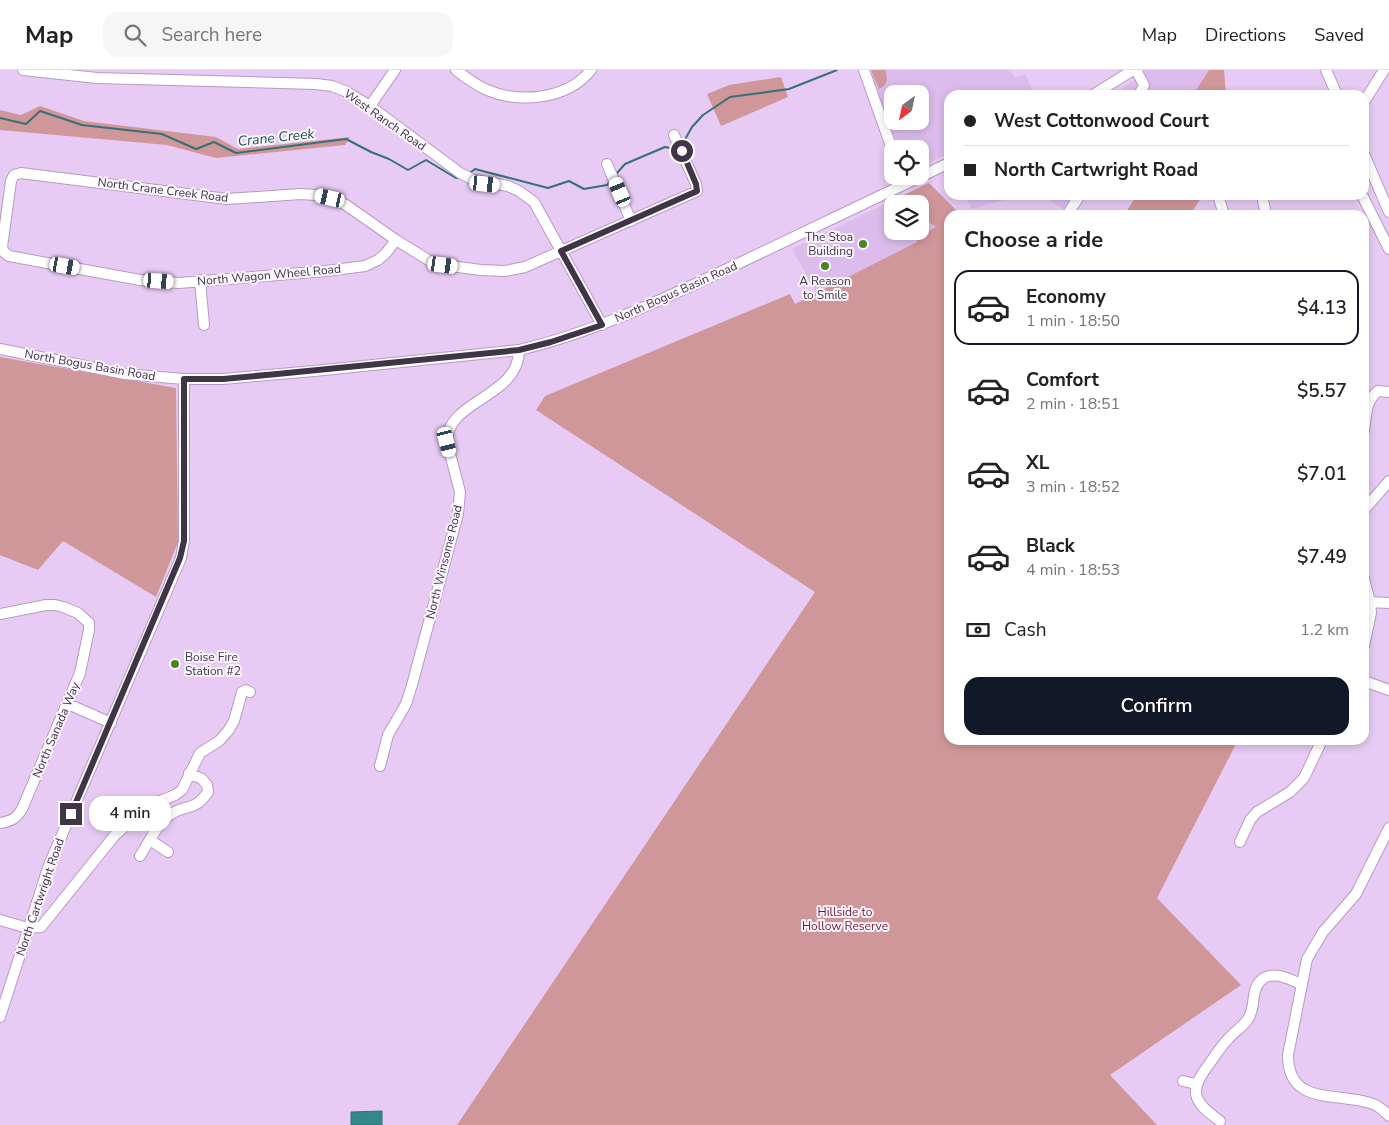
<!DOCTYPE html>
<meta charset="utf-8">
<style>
:root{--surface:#fff;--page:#f6f6f6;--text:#222;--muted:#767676;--line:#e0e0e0;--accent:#111827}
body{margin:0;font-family:"Nunito Sans",sans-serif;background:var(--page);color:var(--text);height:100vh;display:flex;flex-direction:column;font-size:19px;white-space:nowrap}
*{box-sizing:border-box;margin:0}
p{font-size:16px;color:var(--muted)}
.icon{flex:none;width:28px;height:28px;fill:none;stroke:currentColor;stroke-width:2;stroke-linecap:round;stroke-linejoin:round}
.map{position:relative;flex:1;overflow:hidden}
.sheet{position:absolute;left:944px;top:140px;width:425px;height:535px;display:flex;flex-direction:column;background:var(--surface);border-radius:15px;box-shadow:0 2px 8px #0003}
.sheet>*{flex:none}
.hud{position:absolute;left:944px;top:20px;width:425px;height:110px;border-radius:15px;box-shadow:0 2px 8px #0003;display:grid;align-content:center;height:110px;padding:0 20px;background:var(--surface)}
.needle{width:32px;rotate:213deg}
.buttons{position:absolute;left:884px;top:15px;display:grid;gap:10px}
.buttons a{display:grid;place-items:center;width:45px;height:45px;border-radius:10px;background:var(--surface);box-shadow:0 2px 8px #0003;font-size:25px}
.end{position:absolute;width:22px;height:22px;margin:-11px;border:6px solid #403546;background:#fff;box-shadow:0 0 0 2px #fff}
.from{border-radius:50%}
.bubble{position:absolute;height:35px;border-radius:15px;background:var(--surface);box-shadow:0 2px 8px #0003;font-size:16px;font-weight:600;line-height:35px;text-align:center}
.car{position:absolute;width:15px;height:30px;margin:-15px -8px;border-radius:6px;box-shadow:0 0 4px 1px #0007;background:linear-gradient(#fff 24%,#345 0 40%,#fff 0 76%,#345 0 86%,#fff 0)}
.hud b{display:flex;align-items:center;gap:18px;height:48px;font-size:19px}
.hud b+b{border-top:1px solid var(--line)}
.hud i{width:12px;height:12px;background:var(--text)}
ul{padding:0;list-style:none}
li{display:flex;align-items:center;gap:15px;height:75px;margin:0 10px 8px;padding:0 10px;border:2px solid transparent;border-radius:15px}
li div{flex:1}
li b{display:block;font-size:19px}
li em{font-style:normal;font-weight:600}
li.selected{border-color:var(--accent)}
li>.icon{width:45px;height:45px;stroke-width:1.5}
h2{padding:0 20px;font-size:22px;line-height:60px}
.pay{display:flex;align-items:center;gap:12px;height:55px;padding:0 20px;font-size:19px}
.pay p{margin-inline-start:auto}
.cta{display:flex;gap:10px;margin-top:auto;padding:10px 20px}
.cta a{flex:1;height:58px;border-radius:15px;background:var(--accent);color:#fff;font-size:20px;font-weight:600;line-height:58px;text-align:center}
header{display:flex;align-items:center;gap:30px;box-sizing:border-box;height:70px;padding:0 25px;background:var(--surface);border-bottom:1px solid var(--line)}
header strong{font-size:24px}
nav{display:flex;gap:28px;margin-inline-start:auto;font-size:18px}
.search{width:350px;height:45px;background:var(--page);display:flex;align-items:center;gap:12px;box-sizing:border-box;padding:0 18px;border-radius:15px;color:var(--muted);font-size:19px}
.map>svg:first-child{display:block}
.built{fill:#dcbcec;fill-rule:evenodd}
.green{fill:#d0979b}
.water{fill:#338989;stroke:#377075}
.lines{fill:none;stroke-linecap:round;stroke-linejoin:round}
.stream{stroke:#377075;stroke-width:2}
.minor-casing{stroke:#b69bc3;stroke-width:12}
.minor{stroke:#fff;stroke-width:10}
.route{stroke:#403546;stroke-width:6}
.poi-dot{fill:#4c841f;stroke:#fbf5fe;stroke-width:2}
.labels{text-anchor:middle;stroke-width:4;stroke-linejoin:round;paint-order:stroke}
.street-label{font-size:12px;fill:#403546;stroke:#fbf5fe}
.poi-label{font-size:12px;fill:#403546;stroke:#fbf5fe;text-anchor:end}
.park-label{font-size:12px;fill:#79172c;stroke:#fbf5fe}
.water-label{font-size:14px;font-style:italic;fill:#1d4e4e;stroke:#fbf5fe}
</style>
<header>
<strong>Map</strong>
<div class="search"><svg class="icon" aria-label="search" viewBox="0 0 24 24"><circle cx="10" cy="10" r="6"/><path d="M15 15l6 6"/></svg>Search here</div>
<nav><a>Map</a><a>Directions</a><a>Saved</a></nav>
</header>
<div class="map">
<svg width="1389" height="1055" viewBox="0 0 1389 1055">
<rect width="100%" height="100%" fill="#e7cbf5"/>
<!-- built -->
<path class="built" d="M878 0H1008L1016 8 1025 4 1035 25H949V83L920 97V79H899L871 3ZM892 24H920V51H892Z
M1145 0H1209L1193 25H1110L1121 20Z
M965 125H1022L972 139Z
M1042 125H1073L1063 139Z
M895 129 902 134H892V161H920V146L936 157 916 167 917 172 817 224 792 179Z"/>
<!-- green -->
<path class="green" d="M871 0H885C888 9 888 15 879 19Z
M1209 0H1224L1226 25H1193Z
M781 7 788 27 721 56 707 24 729 15Z
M40 36 84 51 216 67 238 79 350 67 345 75 216 88 167 75 0 60V40L21 45Z
M929 113 961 145H949V670H1238L1157 828 1241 915 1110 1005 1157 1055H457L815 522 536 340 545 326 790 224 795 234 917 172 916 167 936 157 920 146V134H902L895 129Z
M1137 125H1203L1190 145H1124Z
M0 287 176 318 178 472 156 527 63 471 38 500 0 485Z"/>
<!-- water -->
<path class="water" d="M382 1041V1055H351V1042Z"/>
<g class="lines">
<!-- stream -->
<path class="stream" d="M0 48 26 54 40 41 82 55 162 64 196 79 214 72 236 83 346 69 371 82 389 89 408 100 426 90 456 108H462
M683 73 692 57 703 45 730 27 789 19 837 0
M471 102 475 99 548 118 569 111 584 119 607 115 610 112
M617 103 625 94 665 77 675 79"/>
<defs>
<path id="minor" d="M23 0 97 8 316 14 332 16 345 21 370 36 460 103 474 110 508 116 519 121 534 132 602 255
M456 0C465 7 474 14 485 19 518 34 567 30 591 0
M864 0 892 79
M1136 0 1144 15 1139 25
M1326 0 1337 25
M1093 25 1133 0
M1364 32 1384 0
M370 36 395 0
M1364 84 1389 142
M607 94 631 151
M1218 125 1224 145
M1262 125 1266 145
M1362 125 1389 179
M1067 145 1080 125
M396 170 386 183 378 190 365 196 326 201 179 213 140 210 9 186 4 182 2 177 11 111 14 105 21 103 227 129 301 124 316 125 330 128 346 135 396 170 430 191 443 195 481 200 505 201 525 197 695 122 697 121 696 114 674 65
M200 210 204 255
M0 279 125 304 184 309H223L314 301 519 280C592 263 659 231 727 199 801 164 875 128 949 93
M1364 361C1366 346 1366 330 1378 321L1389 322
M1364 440 1389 411
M1364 509 1370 532 1371 543 1364 576
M1370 532 1389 533
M0 544 46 535H55L63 537 78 543 89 553V560L80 603 22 739C16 749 11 751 0 753
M1364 611 1389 620
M68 634 111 653
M380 696 388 665 406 634 412 615 458 444 460 422 447 372C447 329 519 328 519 280
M1389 758 1356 824 1323 862 1307 889 1288 985C1288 1036 1336 1022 1370 1033 1378 1035 1383 1040 1389 1046
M150 770 168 782
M1240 772 1250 750 1257 742 1290 722 1304 708 1322 670
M140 786C149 772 157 754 171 744 188 733 193 743 208 722L207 715 202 709 189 703
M0 850 28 858 41 857 115 765 150 735 175 725 182 720 200 683 219 671 228 661 234 651 242 622 246 620 250 622
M0 947 49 795 181 488 184 471V309
M1183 1011 1196 1014
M1220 1051C1192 1031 1188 1021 1210 993 1216 984 1222 975 1229 968 1235 961 1243 957 1248 949 1257 936 1249 918 1264 908 1276 901 1290 910 1301 914"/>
</defs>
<!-- minor casing -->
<use href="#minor" class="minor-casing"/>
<!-- minor -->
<use href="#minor" class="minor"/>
</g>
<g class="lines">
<!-- route -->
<path class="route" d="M71 744 180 488 184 471V309H223L277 304 519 280 551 272 602 255 561 181 695 122 697 121 696 114 682 81"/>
</g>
<!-- markers -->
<g class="poi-dot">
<circle cx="863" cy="174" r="5"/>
<circle cx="825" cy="196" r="5"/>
<circle cx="175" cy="594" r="5"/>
</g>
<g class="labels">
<!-- street labels -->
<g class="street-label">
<text transform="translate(385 50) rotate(35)" y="4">West Ranch Road</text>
<text transform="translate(163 120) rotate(7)" y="4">North Crane Creek Road</text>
<text transform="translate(269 205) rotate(-5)" y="4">North Wagon Wheel Road</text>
<text transform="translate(676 222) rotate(-24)" y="4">North Bogus Basin Road</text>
<text transform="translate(90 295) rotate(10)" y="4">North Bogus Basin Road</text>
<text transform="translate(444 492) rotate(-76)" y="4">North Winsome Road</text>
<text transform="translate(56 660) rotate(-67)" y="4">North Sanada Way</text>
<text transform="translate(40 827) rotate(-71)" y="4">North Cartwright Road</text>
</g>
<!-- poi labels -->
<g class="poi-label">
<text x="853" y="171">The Stoa<tspan x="853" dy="14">Building</tspan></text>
<text x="825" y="215" text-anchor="middle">A Reason<tspan x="825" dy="14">to Smile</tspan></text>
<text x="185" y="591" text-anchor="start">Boise Fire<tspan x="185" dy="14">Station #2</tspan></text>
</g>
<!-- park labels -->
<g class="park-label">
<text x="845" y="846">Hillside to<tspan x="845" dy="14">Hollow Reserve</tspan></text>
</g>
<!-- water labels -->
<g class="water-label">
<text transform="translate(276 67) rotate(-6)" y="5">Crane Creek</text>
</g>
</g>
</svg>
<div class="buttons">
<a><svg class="needle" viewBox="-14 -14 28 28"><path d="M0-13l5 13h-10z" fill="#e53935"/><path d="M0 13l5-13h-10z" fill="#767676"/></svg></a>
<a><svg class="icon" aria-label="locate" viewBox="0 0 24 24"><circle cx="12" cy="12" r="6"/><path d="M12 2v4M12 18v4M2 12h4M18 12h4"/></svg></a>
<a><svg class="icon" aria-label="layers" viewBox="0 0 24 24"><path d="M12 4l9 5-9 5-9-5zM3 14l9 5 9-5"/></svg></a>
</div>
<i class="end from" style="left:682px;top:81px"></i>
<i class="end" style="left:71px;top:744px"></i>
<div class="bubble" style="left:89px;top:726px;width:82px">4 min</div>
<i class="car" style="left:485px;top:114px;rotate:96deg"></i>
<i class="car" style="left:620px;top:122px;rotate:337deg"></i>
<i class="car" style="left:330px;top:128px;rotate:283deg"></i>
<i class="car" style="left:443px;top:195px;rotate:98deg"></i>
<i class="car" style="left:65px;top:196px;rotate:100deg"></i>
<i class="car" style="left:159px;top:211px;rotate:94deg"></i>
<i class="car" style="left:447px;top:372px;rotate:166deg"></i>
<div class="hud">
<b><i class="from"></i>West Cottonwood Court</b>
<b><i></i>North Cartwright Road</b>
</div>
<section class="sheet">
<h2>Choose a ride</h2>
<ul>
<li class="selected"><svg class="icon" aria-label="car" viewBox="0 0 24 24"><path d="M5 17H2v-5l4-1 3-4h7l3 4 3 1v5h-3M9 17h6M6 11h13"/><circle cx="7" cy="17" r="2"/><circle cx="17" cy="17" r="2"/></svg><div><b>Economy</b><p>1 min · 18:50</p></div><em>$4.13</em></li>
<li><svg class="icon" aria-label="car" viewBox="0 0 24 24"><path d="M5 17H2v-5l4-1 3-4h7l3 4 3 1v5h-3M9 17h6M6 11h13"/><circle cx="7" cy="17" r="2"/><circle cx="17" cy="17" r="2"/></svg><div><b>Comfort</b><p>2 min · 18:51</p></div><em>$5.57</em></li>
<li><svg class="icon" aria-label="car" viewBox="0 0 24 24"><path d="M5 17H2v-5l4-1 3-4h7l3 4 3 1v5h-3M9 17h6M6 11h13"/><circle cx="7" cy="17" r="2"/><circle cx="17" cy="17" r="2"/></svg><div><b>XL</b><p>3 min · 18:52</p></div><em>$7.01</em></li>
<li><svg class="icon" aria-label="car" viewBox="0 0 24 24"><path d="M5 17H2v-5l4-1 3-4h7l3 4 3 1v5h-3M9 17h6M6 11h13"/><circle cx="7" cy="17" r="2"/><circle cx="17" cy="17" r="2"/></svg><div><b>Black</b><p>4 min · 18:53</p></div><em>$7.49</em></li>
</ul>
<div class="pay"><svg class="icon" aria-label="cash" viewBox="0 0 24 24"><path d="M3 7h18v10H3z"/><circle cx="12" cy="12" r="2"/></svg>Cash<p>1.2 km</p></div>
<div class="cta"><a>Confirm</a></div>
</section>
</div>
